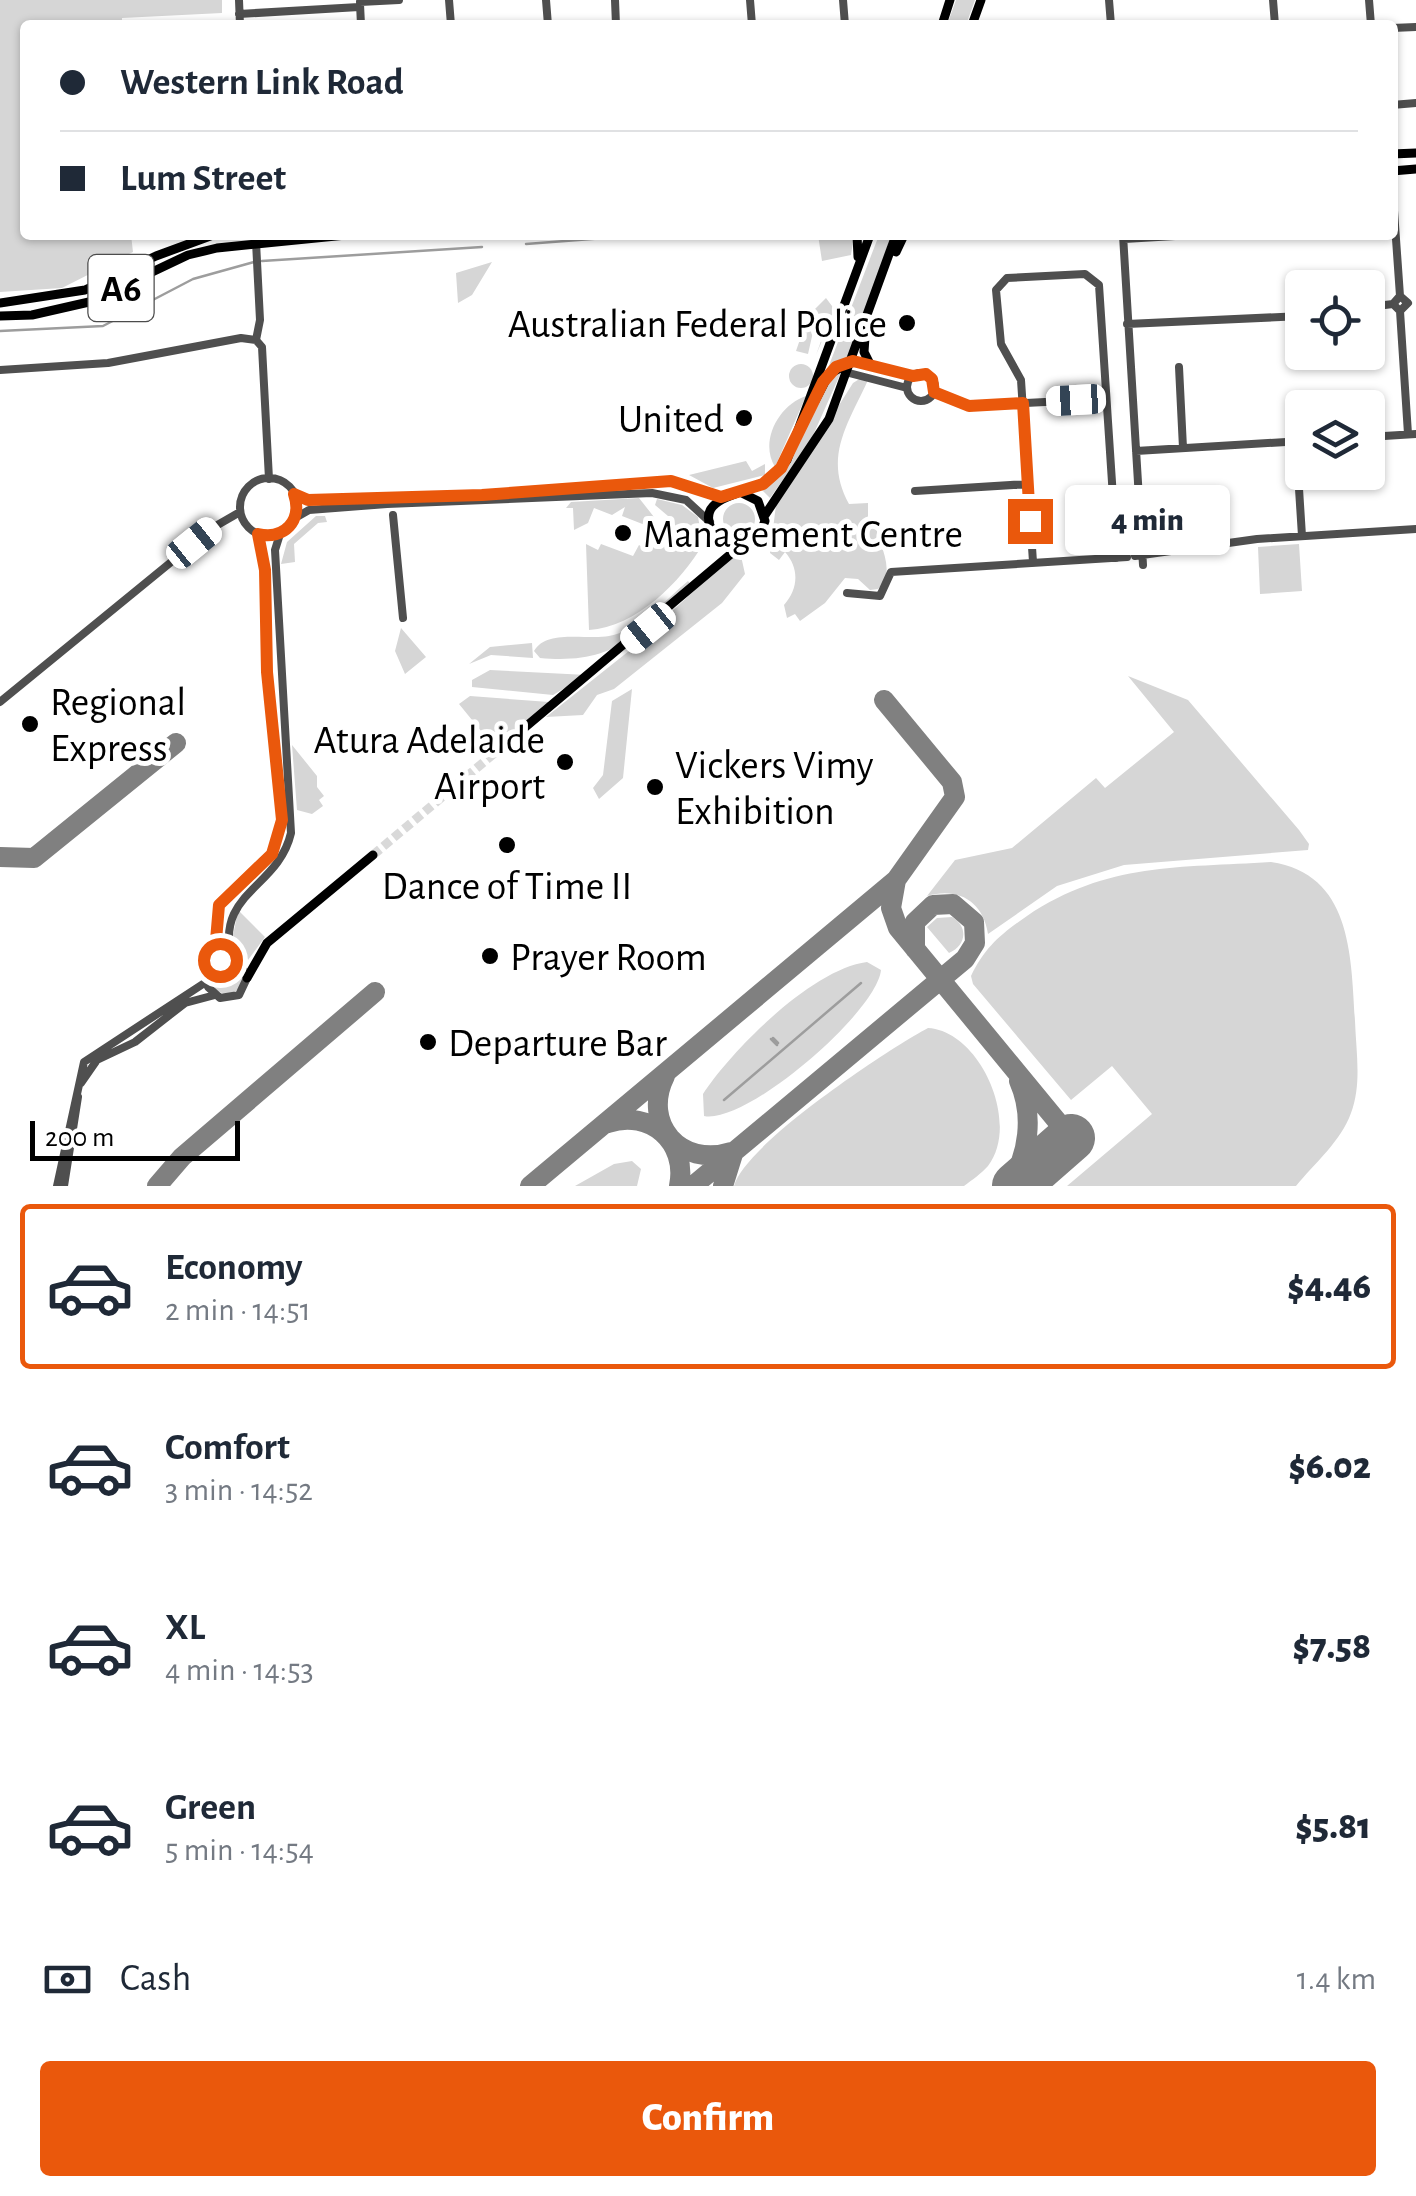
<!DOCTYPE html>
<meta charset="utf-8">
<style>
:root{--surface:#fff;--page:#f2f2f3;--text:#1f2937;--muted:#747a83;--line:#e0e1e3;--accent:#ea580c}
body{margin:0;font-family:"Alegreya Sans",sans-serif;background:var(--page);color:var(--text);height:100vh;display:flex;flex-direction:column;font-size:38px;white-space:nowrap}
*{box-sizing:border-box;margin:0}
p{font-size:32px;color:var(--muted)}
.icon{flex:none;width:55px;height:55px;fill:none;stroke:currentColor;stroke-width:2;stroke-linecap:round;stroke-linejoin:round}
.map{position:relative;height:1186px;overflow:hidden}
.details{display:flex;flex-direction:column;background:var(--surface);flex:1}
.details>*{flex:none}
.guide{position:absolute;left:20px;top:20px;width:1378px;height:220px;border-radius:10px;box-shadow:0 2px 8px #0004;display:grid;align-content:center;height:220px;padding:0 40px;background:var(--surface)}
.buttons{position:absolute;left:1285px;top:270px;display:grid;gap:20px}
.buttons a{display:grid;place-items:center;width:100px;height:100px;border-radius:10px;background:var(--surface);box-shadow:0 2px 8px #0004;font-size:50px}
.scale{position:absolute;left:30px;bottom:25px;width:210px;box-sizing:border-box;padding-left:10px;border:5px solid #000;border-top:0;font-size:28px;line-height:35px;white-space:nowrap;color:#000;-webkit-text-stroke:8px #fff;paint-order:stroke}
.end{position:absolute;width:45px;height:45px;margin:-22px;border:12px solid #ea580c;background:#fff;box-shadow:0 0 0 5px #fff}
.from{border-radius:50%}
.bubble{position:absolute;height:70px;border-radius:10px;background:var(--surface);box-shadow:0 2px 8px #0004;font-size:32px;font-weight:800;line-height:70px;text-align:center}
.car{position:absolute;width:30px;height:60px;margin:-30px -15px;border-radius:12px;box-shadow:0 0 8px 2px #0007;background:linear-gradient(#fff 24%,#345 0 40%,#fff 0 76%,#345 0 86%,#fff 0)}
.guide b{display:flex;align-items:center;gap:35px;height:95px;font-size:38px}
.guide b+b{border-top:2px solid var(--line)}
.guide i{width:25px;height:25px;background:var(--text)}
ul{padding:18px 0 0;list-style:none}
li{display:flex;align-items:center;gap:30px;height:165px;margin:0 20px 15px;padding:0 20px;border:5px solid transparent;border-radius:10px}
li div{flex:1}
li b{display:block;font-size:38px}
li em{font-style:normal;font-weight:800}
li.on{border-color:var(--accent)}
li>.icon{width:90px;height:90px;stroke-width:1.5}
.pay{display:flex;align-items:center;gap:25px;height:110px;padding:0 40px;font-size:38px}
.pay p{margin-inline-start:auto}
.action{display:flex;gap:20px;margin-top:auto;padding:20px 40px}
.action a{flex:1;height:115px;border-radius:10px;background:var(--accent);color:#fff;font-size:40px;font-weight:800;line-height:115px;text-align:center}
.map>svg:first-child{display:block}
.green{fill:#d6d6d6}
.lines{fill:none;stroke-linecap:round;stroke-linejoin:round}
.stream{stroke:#9d9d9d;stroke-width:2.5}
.taxiway{stroke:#808080;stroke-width:20}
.runway{stroke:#808080;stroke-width:48}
.major-tunnel{stroke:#d9d9d9;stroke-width:9;stroke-dasharray:9 4.5;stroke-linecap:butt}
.minor{stroke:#4f4f4f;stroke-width:8}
.major{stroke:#000;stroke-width:9}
.route{stroke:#ea580c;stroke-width:12}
.poi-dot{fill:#000;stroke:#fff;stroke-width:4}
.labels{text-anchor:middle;stroke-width:10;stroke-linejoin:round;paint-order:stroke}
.shield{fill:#fff;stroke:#4c4c4c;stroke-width:2.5}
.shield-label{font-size:38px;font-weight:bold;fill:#000}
.poi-label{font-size:40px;fill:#000;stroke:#fff;text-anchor:start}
</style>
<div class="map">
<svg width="1416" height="1186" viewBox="0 0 1416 1186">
<rect width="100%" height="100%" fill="#fff"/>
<!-- green -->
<path class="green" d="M0 0H222V13L122 18V25H25V235H131L133 252 62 288 0 292Z
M956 0H975L966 25H947Z
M818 235H854L851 255 822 261Z
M879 235H891L851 358 828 368Z
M492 262 472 295 458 303 456 273Z
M826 298 835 310 816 355 825 330 821 328 813 332 808 354 796 351 808 316Z
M789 376a12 12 0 1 1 24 0a12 12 0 1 1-24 0Z
M843 368 810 442 770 498 760 488C810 462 802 398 843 368Z
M861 378 868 380C848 424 823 457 849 504L868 503V518H875C875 542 899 568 878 589L870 590 858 579 845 578 825 603 800 621 795 614 787 618 784 605C798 589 800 569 785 552L779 560 770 553 776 505 853 383Z
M806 396 775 467C759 441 779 405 806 396Z
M746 461 752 471 765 464V475L713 488 689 475Z
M639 498 654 517 645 525 622 516 625 507 612 515 594 508 588 523 574 530 573 508H566L571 502Z
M657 499 682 505 698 517 703 544C681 582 636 627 589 630L586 544 598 550 601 544 633 556 639 545 649 551 659 526 668 516 655 505Z
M723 519a16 16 0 1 1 32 0a16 16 0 1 1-32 0Z
M316 516H325L327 522 318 523 294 544 295 562 281 564 287 542Z
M1299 544 1302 591 1260 594 1258 547Z
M741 556 745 574 722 603 614 689 597 695 583 715 546 717 634 647 730 557Z
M688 581 692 586C636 632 619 665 540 658L534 651C546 629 587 640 609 636 639 631 665 600 688 581Z
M401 628 426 657 405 674 395 651Z
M532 643 533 658 491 655 469 664 490 647Z
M490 670 587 675 553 695 472 687V680Z
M1128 676 1188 700 1299 830 1309 844 1308 850 1124 865 1057 886 988 934C983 901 958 887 927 896L955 860 1012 848 1096 778 1105 788 1174 732Z
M632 689 623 778 599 799 593 788 603 775 612 701Z
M470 696 549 702 550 704 494 747 459 704Z
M540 729 541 751 535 756H522L518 751Z
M292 745 317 776V787L324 796 319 800 323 806 312 814 297 810Z
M1271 862C1352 874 1351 956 1355 1021 1356 1051 1362 1084 1351 1113 1341 1141 1315 1163 1296 1186H1067L1152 1114 1112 1066 1071 1100 973 984 971 976C985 947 1001 934 1027 916 1107 862 1180 868 1271 862Z
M238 910 265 937 248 960 232 941Z
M952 917C969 927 966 946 949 953L927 927 937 918Z
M867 962 881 970C877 1012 746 1125 704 1116L703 1094C732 1050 812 969 867 962Z
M212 979a15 15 0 1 1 30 0a15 15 0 1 1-30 0Z
M928 1028C980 1031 1021 1123 988 1166 982 1173 972 1180 964 1186H734C745 1144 887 1050 928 1028Z
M632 1161 641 1169 637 1186H575L614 1164Z"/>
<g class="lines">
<!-- stream -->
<path class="stream" d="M526 244 644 235
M262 261 482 247
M0 331 103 326 193 279 254 262
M773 1038 778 1043
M771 1039 777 1045
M724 1100 861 983"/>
<!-- taxiway -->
<path class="taxiway" d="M0 857 34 858 176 743
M896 880 891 908 898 928 1071 1138
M665 1076C641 1124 681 1168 731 1152
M608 1123C650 1109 688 1142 679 1186
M157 1186 182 1157 375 992
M530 1186 896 880 955 797 952 782 884 700
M693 1186 965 959 975 943 974 922 953 904 933 905 915 922V949
M723 1186 733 1154
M1009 1186C1029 1155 1034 1115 1019 1081"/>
<!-- runway -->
<path class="runway" d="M1016 1186 1071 1138"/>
<!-- major-tunnel -->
<path class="major-tunnel" d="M373 855 497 751"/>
<!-- minor -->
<path class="minor" d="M239 0 240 25
M449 0 451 25
M546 0 548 25
M615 0 616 25
M750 0 752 25
M843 0 845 25
M1109 0 1111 25
M1273 0 1275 25
M1369 0 1371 25
M360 2 399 0
M360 4 361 25
M239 14 359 7
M1392 28 1416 27
M1392 105 1416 103
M1392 182 1400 296 1393 304 1400 311 1408 303 1400 296
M1123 235 1143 565
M1124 239 1192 235
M256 242 260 320 256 340 262 347 269 479
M1368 307 1393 304
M1400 311 1408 434
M1127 324 1302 316
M853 361 913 376
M1179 367 1183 448
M0 370 108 363 241 338 256 340
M849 373 907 388
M907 387a14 14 0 1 1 28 0a14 14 0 1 1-28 0Z
M934 392 969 406 1103 399
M1368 437 1416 434
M1296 441 1302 536
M1136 451 1302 441
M240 507a29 29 0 1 1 58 0a29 29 0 1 1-58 0Z
M915 491 1028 484
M294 494 308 500 482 495 671 481 721 497
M393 515 403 618
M295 518 309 510 387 504 652 493 686 500 710 522
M1135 556 1257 539 1416 529
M1033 562 1021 380 1001 344 996 290 1007 278 1085 274 1099 285 1117 558
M847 593 880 596 891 572 1127 557
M0 702 214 527 240 512
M232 960C214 892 278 889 291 833L275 550 280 534
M214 963 232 960 242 967 247 978 239 995 220 998 208 987 219 905 271 854 281 821 267 672 265 570 258 534
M81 1083 97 1060 135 1042 185 1003 215 995
M57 1186 84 1062 206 982
M64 1186 78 1097"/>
<!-- major -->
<path class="major" d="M942 25 950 0
M972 25 981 0
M1392 154 1416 153
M1392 171 1416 169
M857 235 858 257
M896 252 904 235
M0 303 85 290 156 256 213 235
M0 316 32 315 89 302 188 255 217 248 346 235
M865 337 864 352 870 364
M815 401 829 374 853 361
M740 492 758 501 765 521 758 538 743 546
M765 515 829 419 896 235
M741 547 718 540C687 498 739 496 763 484 773 478 780 469 787 460L870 235
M497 751 738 548
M247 978 267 943 373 855"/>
</g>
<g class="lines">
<!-- route -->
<path class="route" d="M220 960 214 964 219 905 272 854 282 820 267 672 265 570 258 534C284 540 303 521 294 494L308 500 482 495 671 481 721 497 763 484 781 468 823 382 836 367 853 361 913 376 926 374 932 379 934 392 969 406 1023 403 1030 521"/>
</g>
<!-- markers -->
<g class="poi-dot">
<circle cx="907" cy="323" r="10"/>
<circle cx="744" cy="418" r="10"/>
<circle cx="623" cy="533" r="10"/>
<circle cx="30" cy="724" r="10"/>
<circle cx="565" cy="762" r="10"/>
<circle cx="655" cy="787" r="10"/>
<circle cx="507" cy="845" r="10"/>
<circle cx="490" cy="956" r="10"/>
<circle cx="428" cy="1042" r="10"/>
</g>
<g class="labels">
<!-- shield labels -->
<rect class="shield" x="88.5" y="255" width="65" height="66" rx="8"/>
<g class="shield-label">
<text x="121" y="301">A6</text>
</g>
<!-- poi labels -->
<g class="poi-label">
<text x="887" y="337" text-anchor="end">Australian Federal Police</text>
<text x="724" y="432" text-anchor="end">United</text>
<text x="643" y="547">Management Centre</text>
<text x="50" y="715">Regional<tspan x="50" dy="46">Express</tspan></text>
<text x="545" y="753" text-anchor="end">Atura Adelaide<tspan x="545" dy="46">Airport</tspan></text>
<text x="675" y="778">Vickers Vimy<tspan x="675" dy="46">Exhibition</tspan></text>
<text x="507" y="899" text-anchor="middle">Dance of Time II</text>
<text x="510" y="970">Prayer Room</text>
<text x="448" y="1056">Departure Bar</text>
</g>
</g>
</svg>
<div class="buttons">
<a><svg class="icon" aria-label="locate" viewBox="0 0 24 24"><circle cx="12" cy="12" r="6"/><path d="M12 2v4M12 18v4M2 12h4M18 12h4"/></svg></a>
<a><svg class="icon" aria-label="layers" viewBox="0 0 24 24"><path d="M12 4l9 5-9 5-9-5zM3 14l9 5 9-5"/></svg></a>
</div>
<div class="scale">200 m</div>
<i class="end from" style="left:220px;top:960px"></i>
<i class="end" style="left:1030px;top:521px"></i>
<div class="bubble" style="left:1065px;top:485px;width:165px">4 min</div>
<i class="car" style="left:1076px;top:400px;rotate:267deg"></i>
<i class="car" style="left:194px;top:543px;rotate:51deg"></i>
<i class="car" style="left:648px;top:628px;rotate:231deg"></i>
<div class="guide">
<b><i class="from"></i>Western Link Road</b>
<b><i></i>Lum Street</b>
</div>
</div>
<section class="details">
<ul>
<li class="on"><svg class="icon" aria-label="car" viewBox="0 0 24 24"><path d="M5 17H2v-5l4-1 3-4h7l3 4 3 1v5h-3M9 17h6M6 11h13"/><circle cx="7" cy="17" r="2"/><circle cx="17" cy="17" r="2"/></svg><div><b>Economy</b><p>2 min · 14:51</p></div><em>$4.46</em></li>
<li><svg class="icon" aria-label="car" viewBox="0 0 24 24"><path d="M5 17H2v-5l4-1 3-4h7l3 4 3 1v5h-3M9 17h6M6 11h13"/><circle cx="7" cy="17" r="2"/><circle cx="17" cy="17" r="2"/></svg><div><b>Comfort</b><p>3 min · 14:52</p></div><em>$6.02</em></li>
<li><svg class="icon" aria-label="car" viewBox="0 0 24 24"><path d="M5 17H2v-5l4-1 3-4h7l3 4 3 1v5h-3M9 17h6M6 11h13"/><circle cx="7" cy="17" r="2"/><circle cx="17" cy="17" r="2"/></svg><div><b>XL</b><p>4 min · 14:53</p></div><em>$7.58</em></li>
<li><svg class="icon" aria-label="car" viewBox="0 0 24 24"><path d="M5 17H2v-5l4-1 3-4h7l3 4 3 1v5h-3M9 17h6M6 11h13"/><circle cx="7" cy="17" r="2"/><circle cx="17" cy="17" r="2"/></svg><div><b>Green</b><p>5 min · 14:54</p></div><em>$5.81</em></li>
</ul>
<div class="pay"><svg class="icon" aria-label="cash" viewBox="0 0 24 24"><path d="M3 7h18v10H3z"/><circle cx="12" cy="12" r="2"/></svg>Cash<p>1.4 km</p></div>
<div class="action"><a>Confirm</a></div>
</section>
